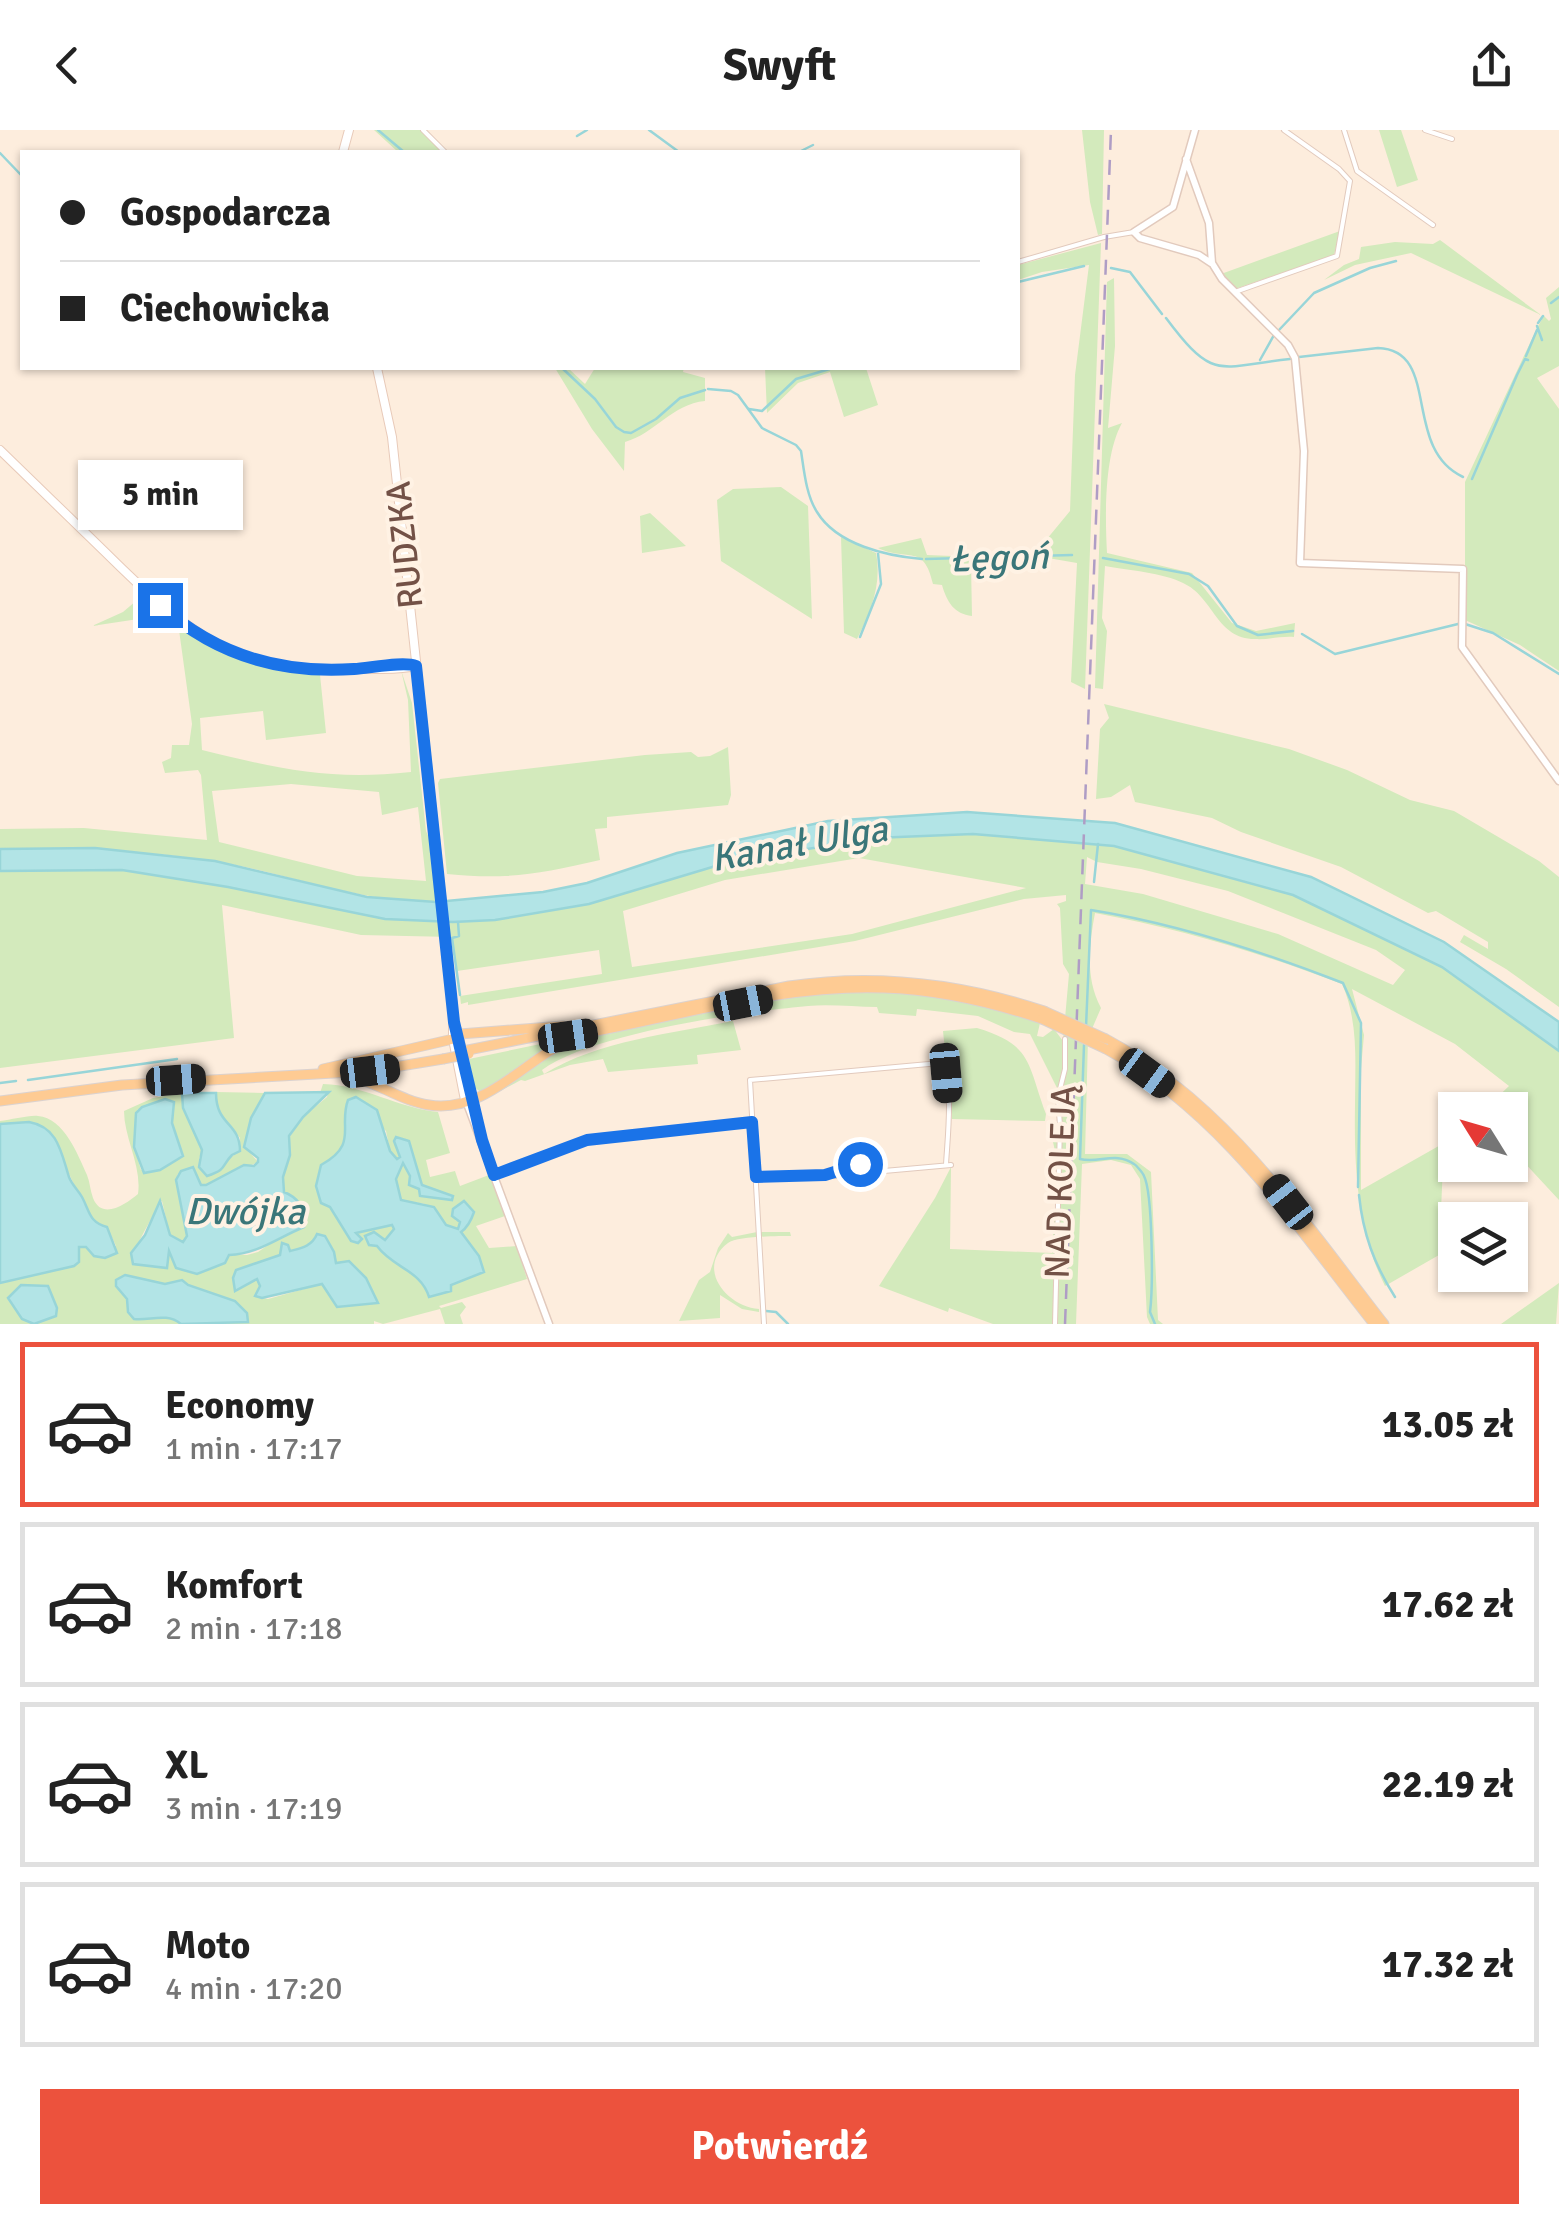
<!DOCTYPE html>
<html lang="pl">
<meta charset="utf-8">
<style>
:root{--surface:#fff;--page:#f6f6f6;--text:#222;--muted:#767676;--line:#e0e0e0;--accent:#ec523d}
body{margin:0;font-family:Signika,sans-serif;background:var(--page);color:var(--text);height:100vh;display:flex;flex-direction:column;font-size:38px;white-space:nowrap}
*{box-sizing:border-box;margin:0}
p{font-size:32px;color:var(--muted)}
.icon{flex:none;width:55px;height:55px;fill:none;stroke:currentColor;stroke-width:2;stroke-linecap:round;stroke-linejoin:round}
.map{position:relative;height:1194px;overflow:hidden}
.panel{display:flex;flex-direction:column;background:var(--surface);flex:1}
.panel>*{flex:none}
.hud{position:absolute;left:20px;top:20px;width:1000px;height:220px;border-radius:0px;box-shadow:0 2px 8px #0004;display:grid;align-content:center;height:220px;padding:0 40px;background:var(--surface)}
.needle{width:65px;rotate:307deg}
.fabs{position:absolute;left:1438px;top:962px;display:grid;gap:20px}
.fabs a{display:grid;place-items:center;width:90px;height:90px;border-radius:0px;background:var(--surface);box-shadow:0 2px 8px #0004;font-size:50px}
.end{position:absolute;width:45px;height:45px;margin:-22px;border:12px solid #1a73e8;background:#fff;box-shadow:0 0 0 5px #fff}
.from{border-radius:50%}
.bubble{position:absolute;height:70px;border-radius:0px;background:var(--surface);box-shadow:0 2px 8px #0004;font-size:32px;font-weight:800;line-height:70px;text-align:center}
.car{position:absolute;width:30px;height:60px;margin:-30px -15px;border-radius:12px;box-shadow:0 0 8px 2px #0007;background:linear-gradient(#222 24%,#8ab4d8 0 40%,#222 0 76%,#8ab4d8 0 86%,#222 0)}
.hud b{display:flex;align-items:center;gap:35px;height:95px;font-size:38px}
.hud b+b{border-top:2px solid var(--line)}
.hud i{width:25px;height:25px;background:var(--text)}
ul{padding:18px 0 0;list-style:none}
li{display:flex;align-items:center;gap:30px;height:165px;margin:0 20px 15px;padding:0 20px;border:5px solid var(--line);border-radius:0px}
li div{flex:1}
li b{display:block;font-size:38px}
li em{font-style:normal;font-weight:800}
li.active{border-color:var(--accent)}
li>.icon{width:90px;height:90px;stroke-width:1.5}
.primary-button{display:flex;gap:20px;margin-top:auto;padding:20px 40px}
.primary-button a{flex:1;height:115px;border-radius:0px;background:var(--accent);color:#fff;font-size:40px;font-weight:800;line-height:115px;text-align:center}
header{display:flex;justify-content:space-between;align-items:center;height:130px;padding:0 40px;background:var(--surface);font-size:45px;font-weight:800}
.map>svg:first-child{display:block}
.green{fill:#d3eabc;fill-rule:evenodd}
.water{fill:#b2e4e6;stroke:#98d5d8;stroke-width:2.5}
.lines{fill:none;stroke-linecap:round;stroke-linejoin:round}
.stream{stroke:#98d5d8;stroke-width:2.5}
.minor-casing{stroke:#e2cabd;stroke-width:6}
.tertiary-casing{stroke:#e2cabd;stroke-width:9}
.secondary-casing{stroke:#e8cab9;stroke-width:10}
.primary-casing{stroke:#dbd2cf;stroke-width:11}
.minor{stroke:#fff;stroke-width:4}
.tertiary{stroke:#fff;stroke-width:6}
.secondary{stroke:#fff;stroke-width:8}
.primary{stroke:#fecb93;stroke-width:9}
.rail{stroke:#af9dc5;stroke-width:2.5;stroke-dasharray:15 10;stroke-linecap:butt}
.primary-bridge-casing{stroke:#dbd2cf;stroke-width:11;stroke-linecap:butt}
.primary-bridge{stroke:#fecb93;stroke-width:9}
.route{stroke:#1a73e8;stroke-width:12}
.labels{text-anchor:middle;stroke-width:8;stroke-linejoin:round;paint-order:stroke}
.street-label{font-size:35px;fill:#735146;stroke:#fff2e4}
.water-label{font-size:38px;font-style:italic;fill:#3a7679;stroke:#fff2e4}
</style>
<header><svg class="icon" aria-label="back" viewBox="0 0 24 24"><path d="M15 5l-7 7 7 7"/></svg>Swyft<svg class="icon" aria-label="share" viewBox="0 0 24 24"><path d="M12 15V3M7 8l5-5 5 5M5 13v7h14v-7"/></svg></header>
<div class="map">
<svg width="1559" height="1194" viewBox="0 0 1559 1194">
<rect width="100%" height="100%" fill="#fdeddd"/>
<!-- green -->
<path class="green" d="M374 0H421L442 22H398Z
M1082 0H1104L1102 104 1098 105 1090 72Z
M1379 0H1401L1418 50 1397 57Z
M1340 101 1334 125 1235 159 1221 144Z
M1440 110 1541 185 1411 123 1355 135 1324 150 1344 135 1359 129 1361 117 1395 112 1433 114Z
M1101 113 1085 559 1071 552 1077 433 1048 428 971 435 972 486C954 484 947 472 942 455L933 454C924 413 908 432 878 418L921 408 927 425 977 427 1037 421 1070 381 1075 245 1089 135 1042 142 1018 150V135Z
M1114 148 1115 216 1108 298 1122 293C1104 325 1105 386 1107 423L1192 443 1232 493 1256 501 1295 493 1294 507C1280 506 1268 510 1255 509 1216 509 1214 467 1183 453 1164 443 1127 440 1105 436L1102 488 1107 501 1103 559 1095 558 1107 152Z
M1559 157V236L1537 248 1559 279V541L1520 515 1465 490V352L1537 198 1544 186 1549 191 1551 189 1546 168Z
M555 238H568L585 254 595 238H684L683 242 705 248V271C672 274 656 303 625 312L624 341 592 299Z
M765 238H866L878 275 844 287 830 242 798 253 767 283Z
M781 357 808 376 812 489 721 431 717 370 733 359Z
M650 383 686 416 642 423 640 386Z
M841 407 876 423C882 454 871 481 857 509L844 503Z
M143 465C200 515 245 535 320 545L326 603 266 610 263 581 200 588 202 620C279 639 331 651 411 642L408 570 401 540 412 573 426 701 433 717 437 751 444 753 446 771C365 776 291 743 213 731 142 720 72 718 0 719V699L84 698 207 710 201 645 198 640 165 643 162 632 171 628 172 615H189L192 594 179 500 158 486 92 496 123 482ZM291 654 379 662 382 685 418 677 426 751 357 746 219 712 212 661Z
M1104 574 1289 619 1347 640 1410 670 1454 681 1539 731 1559 747V877L1506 839 1460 812 1464 805 1488 819V812L1436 781 1428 783 1341 737 1241 702 1212 688 1135 672 1130 655 1111 667 1096 669 1100 599 1109 588Z
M728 617 731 665 728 675 607 687V698L595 699 600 730C540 744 507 750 447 744L438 653 440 649 645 625 691 622 698 627 710 626Z
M908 704H973L1114 716 1293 765 1442 837 1559 921V1070L1510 1017V980H1484L1509 956 1455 914 1352 859 1364 905 1361 938V1060L1444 1013 1439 1125 1385 1156C1357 1100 1354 1038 1355 975 1355 934 1359 892 1342 854 1261 823 1181 799 1095 783 1089 815 1085 848 1101 878L1088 908 1085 1024H1127L1151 1042 1158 1190 1163 1194H1150L1147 1187 1140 1049 1131 1035 1111 1030 1082 1034 1076 1194H993L949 1178 948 1182 879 1156 935 1068 951 1037 950 1119 1052 1123C1053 1086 1064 1035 1049 1000L1058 999 1059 958 1058 960 1030 904 1014 902 978 886 917 879 916 886 879 883 877 877C855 877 831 874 808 876 742 882 593 903 542 940L544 944C600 910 670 904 733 891L741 920 697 925 698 934 608 942 603 929 570 935 525 951 521 950 487 968 562 916 605 902 811 863 893 861 978 874 1040 893 1037 906 1043 907 1054 899 1063 911 1069 844 1063 834 1060 778 1057 774 1066 771V765L1024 769 855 811 468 875V872L461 874 460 866 602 844 599 820 457 841 452 807 361 805 222 775 234 908 0 938V741L122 740 228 757 385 789 681 745C756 724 831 712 908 704ZM1087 727 1097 732 1141 739 1228 761 1376 820 1405 840 1393 855 1278 804 1143 764 1085 754ZM859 728 1026 758 852 804 632 837 623 781 725 750Z
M977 898C1033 915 1027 933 1046 984L1045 991 952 989 943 901Z
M569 908 497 956 481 962 475 958 469 929Z
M323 954C364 955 398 978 438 982L450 1023 426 1030 430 1047 455 1041 460 1056 489 1045 505 1086 476 1096 489 1118 517 1116 527 1149 439 1176 441 1178 462 1172 466 1177 460 1185 463 1194H445L440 1179 383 1194 374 1191V1194H0V1153L74 1136 78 1117 86 1116 90 1123 116 1116 107 1097 95 1093 89 1086 52 1008 29 992 0 994V991C11 990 29 985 38 986 64 988 78 1025 87 1045 90 1052 90 1060 93 1068 102 1091 126 1074 138 1064 142 1036 124 1008 124 981L153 968 182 963 186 984 202 1020 199 1029H228L240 1021V1008L219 983 216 962 265 963 251 988 247 1019 258 1032 206 1055H201L193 1037 177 1045 188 1106 183 1112 170 1105 162 1071 159 1072C151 1094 134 1112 134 1134L166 1138 168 1120 247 1125 258 1122 284 1104 290 1064 284 1062 283 1047 290 1026 287 1011 303 987 327 967 328 963H320ZM350 968 386 1001 390 1021 397 1029 401 1028 395 1008 409 1012 422 1055 453 1066 452 1070 424 1067 419 1059 409 1055 410 1046 403 1033 396 1049 401 1070 425 1074 446 1095 459 1100 461 1092 455 1090 472 1088 460 1101 479 1126 483 1141 451 1155 450 1161 429 1167C421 1141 392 1137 377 1116L395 1099 391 1095 354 1103 351 1111 330 1077 321 1073 316 1056 321 1035C362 1012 335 991 350 968ZM165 969 174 972 172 993 183 1026 160 1040H141L134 1017 137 980ZM315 1109H325L334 1122 336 1133 350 1132 366 1148 378 1173 337 1177 322 1154 268 1169 255 1166 260 1156 259 1150 254 1149 246 1154 240 1138 302 1118Z
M757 1102H790L791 1106C778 1106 738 1106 728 1113 695 1138 727 1177 759 1179V1182L742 1179 720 1165V1188L679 1191 699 1150 710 1142 718 1118 728 1103 732 1107Z
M1559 1153 1556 1194H1501Z"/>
<!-- water -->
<path class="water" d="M967 682 1115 693 1311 747 1444 812 1559 892V921L1442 837 1293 765 1114 716 973 704 874 708 729 732 589 774 495 790 453 792 385 789 228 757 122 740 0 741V719L95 718 215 731 367 767 436 772 543 762 587 753 677 723 828 691Z
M329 962 303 987 289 1006 290 1025 283 1047 284 1062C299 1068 306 1080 304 1097 277 1108 258 1124 229 1125L225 1133 197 1144 176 1138 169 1121 167 1138 133 1134 131 1123 145 1105 160 1071 170 1105 183 1112 187 1106 176 1050 181 1041 193 1037 201 1055H206L244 1035 254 1036 258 1032V1028L244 1017 251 988 265 963Z
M182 963H216C216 996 240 992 240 1021L232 1025C221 1036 228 1039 207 1046L199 1037 202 1020 183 978Z
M356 967 377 980 390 1021 397 1029 400 1027 394 1011 396 1007 409 1011 422 1055 453 1066 452 1070 420 1066 419 1059 409 1055 410 1046 403 1033 396 1049 401 1070 434 1077 446 1095 458 1099 460 1092 452 1086 453 1079 464 1071 474 1082C471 1091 468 1097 461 1102L479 1126 484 1142 451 1155V1161L429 1167C421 1140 393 1138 377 1116L369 1115 365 1106 374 1102 385 1110 394 1099 392 1095 356 1103 362 1109 358 1113 351 1111 330 1077 321 1073 316 1056 321 1035C359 1014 338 997 348 970Z
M165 969 174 972 172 993 183 1026 160 1040 144 1043 134 1017 136 983 142 977Z
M29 992C58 997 61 1022 69 1047 72 1055 78 1060 82 1067 90 1082 89 1092 107 1097L117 1123 105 1128 94 1126 86 1117H79V1132L74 1136 0 1153V994Z
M317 1104 325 1106 334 1122 336 1133 349 1131 366 1148 378 1173 337 1177 322 1154 262 1168 255 1166 260 1156 257 1149 235 1161 233 1148 236 1140 280 1125 282 1113 288 1115 290 1121C302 1118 312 1116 317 1104Z
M125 1145 165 1154 182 1150 188 1155 235 1171 247 1183 248 1192 181 1194C166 1182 150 1191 134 1189L128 1182 127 1169 116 1156V1150Z
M21 1155 48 1156 57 1178 56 1186 34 1194 22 1189 8 1168Z"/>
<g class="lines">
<!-- stream -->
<path class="stream" d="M378 0 404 22
M649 0 679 22
M577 6 587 0
M799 22 813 15
M0 23 22 46
M1111 138 1130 142 1162 184
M1018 152 1084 136
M1551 173 1559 167
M1166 188C1214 252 1217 237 1290 229
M1538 193 1543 186
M1537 196 1542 210
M1279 200 1314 163 1370 138 1396 131
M1526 226 1537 200
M1299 227 1378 218C1442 220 1401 318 1463 347
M1260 230 1274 205
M562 238 595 269 616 297 624 302 631 303 656 289 680 268 705 260
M708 259 731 261 738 265 762 298 796 315 801 321C804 340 806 365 817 382 837 415 887 426 922 429
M749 279 762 281 796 249 833 238
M1472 349 1517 245 1525 229 1528 230
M1103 428 1189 444 1208 456 1237 496 1258 505 1293 501
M926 429 1072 425
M1465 494 1493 503 1559 544
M1302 504 1335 524 1458 494
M860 507 881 454 878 423
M1094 752 1098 714
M458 792 459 806 452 808 460 865
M1086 897 1091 780C1178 794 1261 821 1343 853L1361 893 1358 1057
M1084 915 1080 1029C1098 1034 1116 1021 1134 1034 1136 1035 1143 1043 1144 1046 1153 1064 1153 1159 1150 1182L1155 1194
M28 950 177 929
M0 953 16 951
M1359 1065C1363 1104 1374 1134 1395 1167
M766 1181 776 1182 788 1194"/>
<defs>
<path id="minor" d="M423 0 445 22
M1344 0 1357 41 1433 95
M1425 0 1452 9
M1018 132 1104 107 1134 102
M1235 162 1337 126 1350 51 1339 39 1284 0
M833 1043 856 1034 879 1041
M493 1045 587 1010 751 992
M756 1047 825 1045 848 1047 858 1053 867 1046 884 1041 951 1035
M764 1194 750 950 940 933C955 948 947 1012 946 1035
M1055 1194 1060 996 1058 967 1065 939V909"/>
<path id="tertiary" d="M1195 0 1173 77 1134 102 1140 108 1199 125 1211 133
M1186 29 1209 93 1212 133 1222 149 1288 215 1295 228 1304 321 1300 433 1463 439 1462 517 1559 651
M466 971 549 1194"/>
<path id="secondary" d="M343 22 349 0
M377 238 392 307 453 877V909L465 970
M0 320C35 354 69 387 104 421 184 500 236 547 355 539 374 538 398 541 416 536
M458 901 471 968"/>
<path id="primary" d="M565 907C670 889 778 854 884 858 939 860 991 872 1042 889
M1106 909C1226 973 1302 1089 1384 1194
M1106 919C1221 982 1294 1093 1374 1194
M468 920 789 856C876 843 960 853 1044 881
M323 939 453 909 460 904 563 896
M349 946C377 952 401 971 429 975 487 984 527 926 575 908
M0 971 122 955 370 941 443 929"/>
</defs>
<!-- minor casing -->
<use href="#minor" class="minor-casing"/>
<!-- tertiary casing -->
<use href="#tertiary" class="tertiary-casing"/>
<!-- secondary casing -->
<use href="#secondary" class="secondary-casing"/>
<!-- primary casing -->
<use href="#primary" class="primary-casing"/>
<!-- minor -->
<use href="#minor" class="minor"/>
<!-- tertiary -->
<use href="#tertiary" class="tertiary"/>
<!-- secondary -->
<use href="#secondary" class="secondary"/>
<!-- primary -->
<use href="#primary" class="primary"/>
<!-- rail -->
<path class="rail" d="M1065 1194 1111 0"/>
<defs>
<path id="primary-bridge" d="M1044 881 1106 909
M1042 889 1106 919
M443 929 469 924"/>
</defs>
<!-- primary-bridge casing -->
<use href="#primary-bridge" class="primary-bridge-casing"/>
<!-- primary-bridge -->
<use href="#primary-bridge" class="primary-bridge"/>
</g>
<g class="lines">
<!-- route -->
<path class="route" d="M160 475C215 525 282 544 354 539 370 538 404 531 416 536L454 892 482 1010 494 1045 587 1010 752 992 756 1047 825 1045 860 1034"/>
</g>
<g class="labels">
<!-- street labels -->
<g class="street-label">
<text transform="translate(404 415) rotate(-96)" y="12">RUDZKA</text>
<text transform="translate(1060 1052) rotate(-88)" y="12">NAD KOLEJĄ</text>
</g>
<!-- water labels -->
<g class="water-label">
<text transform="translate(999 427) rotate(-2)" y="13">Łęgoń</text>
<text transform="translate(799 713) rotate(-10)" y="13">Kanał Ulga</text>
<text x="245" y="1094">Dwójka</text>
</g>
</g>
</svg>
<div class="fabs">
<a><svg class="needle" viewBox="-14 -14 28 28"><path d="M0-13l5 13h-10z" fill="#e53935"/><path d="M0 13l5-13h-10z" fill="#767676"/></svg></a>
<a><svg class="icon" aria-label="layers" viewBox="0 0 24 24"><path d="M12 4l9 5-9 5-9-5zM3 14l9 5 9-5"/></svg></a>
</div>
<i class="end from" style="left:860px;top:1034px"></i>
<i class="end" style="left:160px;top:475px"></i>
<div class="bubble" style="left:78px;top:330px;width:165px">5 min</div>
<i class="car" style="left:743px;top:873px;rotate:79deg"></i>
<i class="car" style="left:568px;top:906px;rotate:82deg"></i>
<i class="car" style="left:370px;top:941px;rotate:83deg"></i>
<i class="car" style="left:946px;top:943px;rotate:175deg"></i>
<i class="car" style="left:1147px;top:943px;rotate:126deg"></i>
<i class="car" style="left:176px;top:950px;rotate:86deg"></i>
<i class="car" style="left:1288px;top:1072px;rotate:322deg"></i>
<div class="hud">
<b><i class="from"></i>Gospodarcza</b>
<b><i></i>Ciechowicka</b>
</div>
</div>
<section class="panel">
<ul>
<li class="active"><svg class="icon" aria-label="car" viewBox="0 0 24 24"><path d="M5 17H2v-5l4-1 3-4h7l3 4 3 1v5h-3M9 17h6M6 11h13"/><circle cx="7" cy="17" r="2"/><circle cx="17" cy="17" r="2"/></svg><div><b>Economy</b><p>1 min · 17:17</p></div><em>13.05 zł</em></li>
<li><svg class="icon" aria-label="car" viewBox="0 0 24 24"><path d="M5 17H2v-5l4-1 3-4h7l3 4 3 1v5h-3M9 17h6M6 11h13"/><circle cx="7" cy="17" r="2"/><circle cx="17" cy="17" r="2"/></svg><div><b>Komfort</b><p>2 min · 17:18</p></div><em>17.62 zł</em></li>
<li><svg class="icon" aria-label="car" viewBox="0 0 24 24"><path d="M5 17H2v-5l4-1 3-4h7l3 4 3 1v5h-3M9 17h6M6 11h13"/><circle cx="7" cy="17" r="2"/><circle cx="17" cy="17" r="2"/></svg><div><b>XL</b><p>3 min · 17:19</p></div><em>22.19 zł</em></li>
<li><svg class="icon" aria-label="car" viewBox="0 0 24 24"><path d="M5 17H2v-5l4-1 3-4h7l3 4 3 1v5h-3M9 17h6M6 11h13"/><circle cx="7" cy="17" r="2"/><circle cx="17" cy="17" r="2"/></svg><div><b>Moto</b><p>4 min · 17:20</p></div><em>17.32 zł</em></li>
</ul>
<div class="primary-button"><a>Potwierdź</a></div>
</section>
